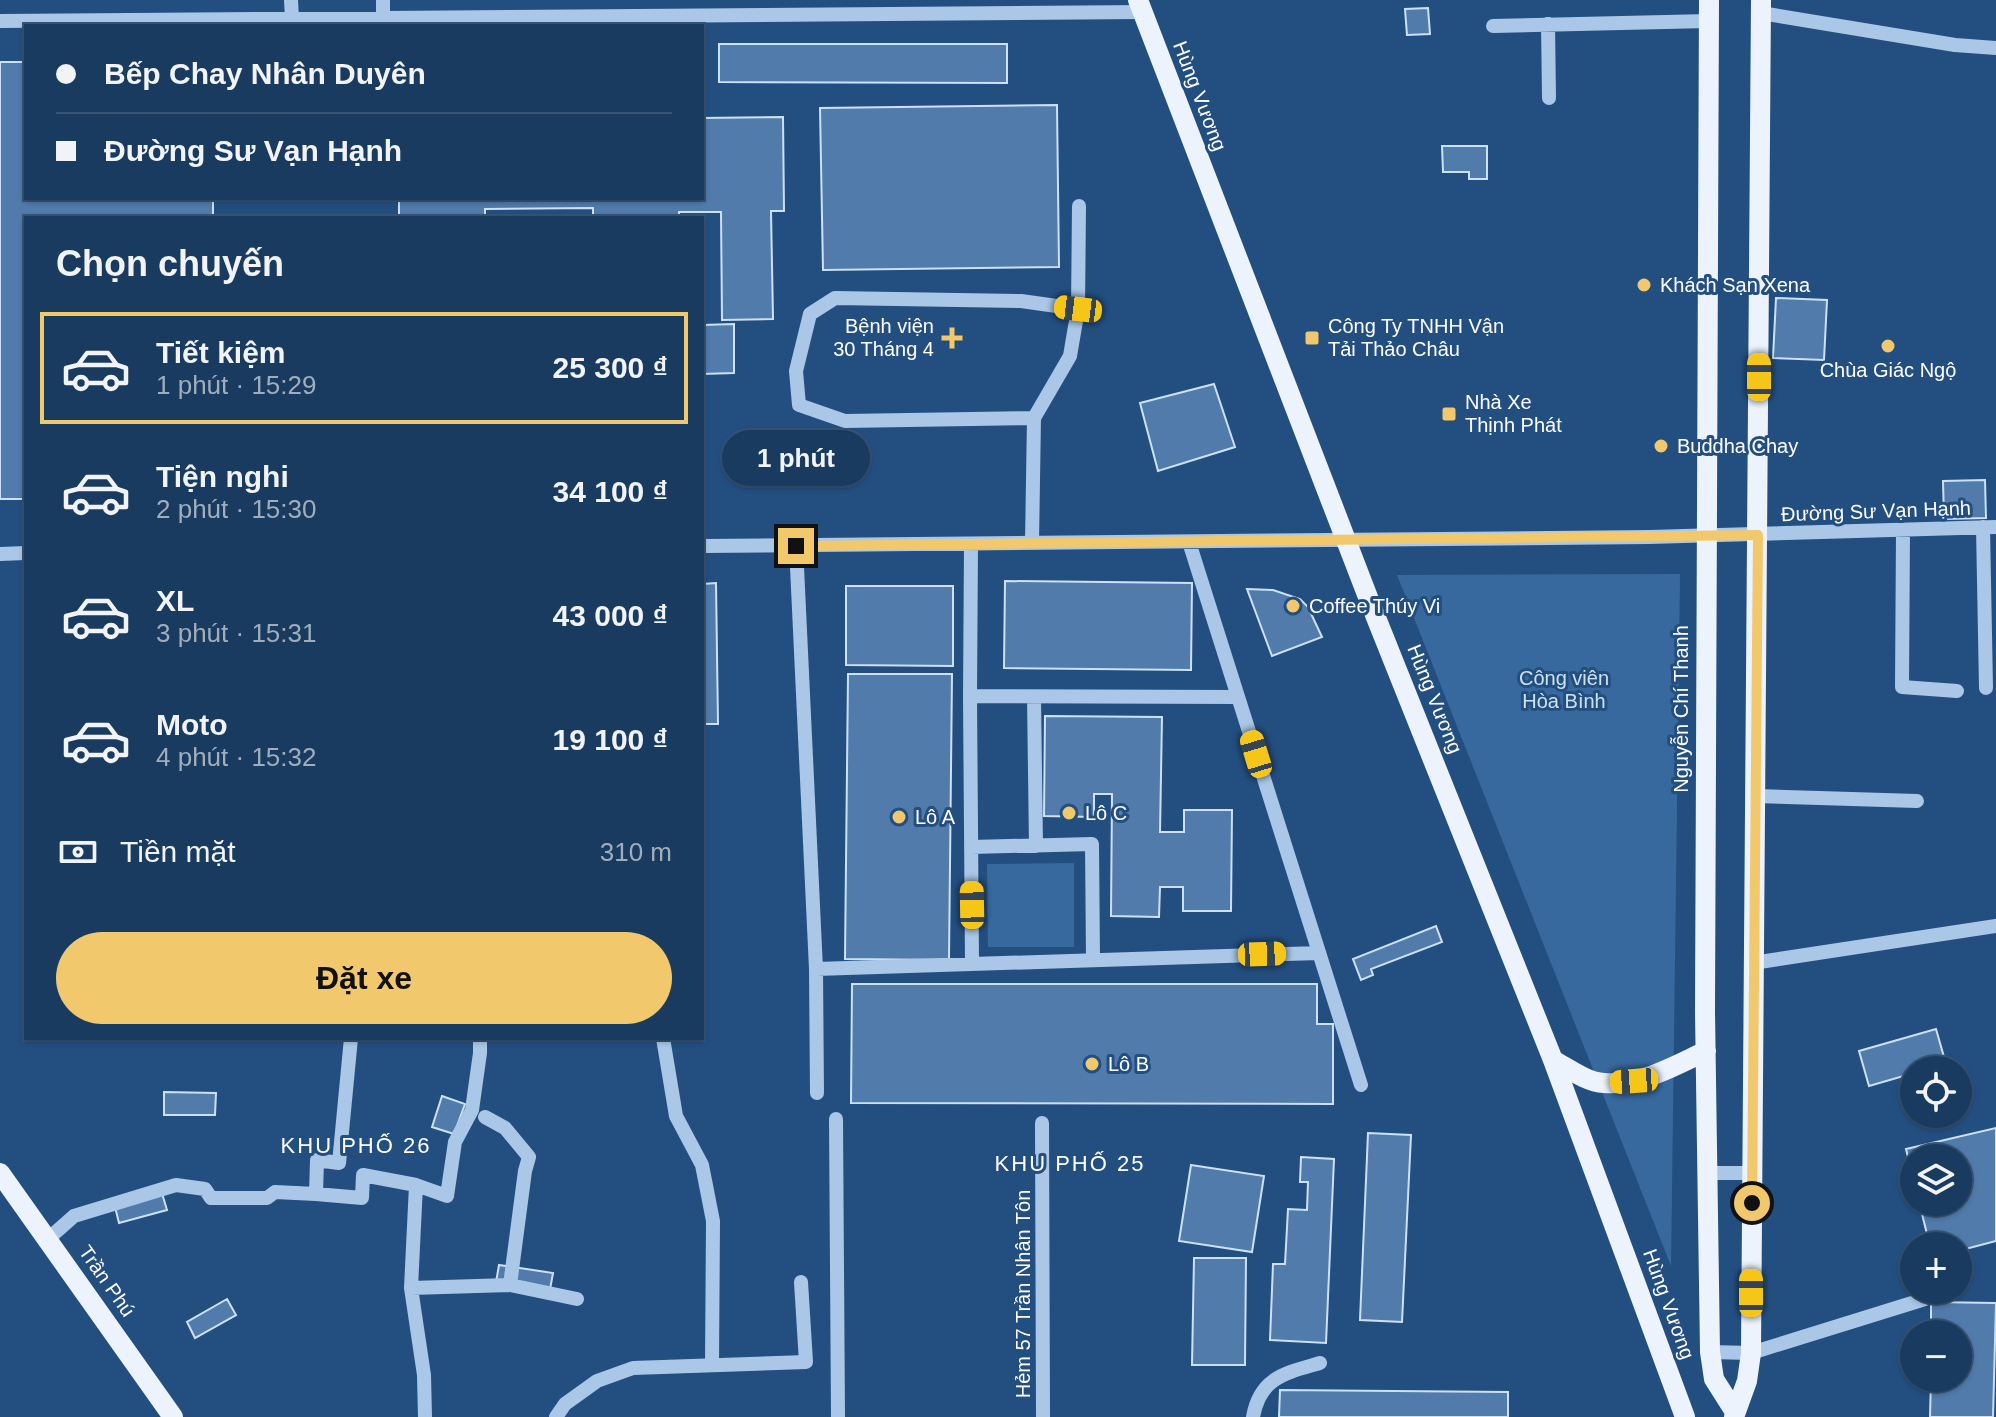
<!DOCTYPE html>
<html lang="vi">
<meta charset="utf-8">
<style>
:root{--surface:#1a3b60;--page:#234266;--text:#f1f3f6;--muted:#9fadbd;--line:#385575;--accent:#f2c86d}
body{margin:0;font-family:Arial,sans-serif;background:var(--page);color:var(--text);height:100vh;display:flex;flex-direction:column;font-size:30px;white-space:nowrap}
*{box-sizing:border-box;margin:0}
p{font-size:26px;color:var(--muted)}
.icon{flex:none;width:44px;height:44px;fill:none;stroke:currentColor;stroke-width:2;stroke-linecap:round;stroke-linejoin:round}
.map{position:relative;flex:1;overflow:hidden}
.side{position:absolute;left:24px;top:216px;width:680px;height:824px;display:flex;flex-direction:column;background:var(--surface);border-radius:0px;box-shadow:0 2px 6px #0004,0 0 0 2px var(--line)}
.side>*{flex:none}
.guide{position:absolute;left:24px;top:24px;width:680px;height:176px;border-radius:0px;box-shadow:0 2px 6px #0004,0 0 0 2px var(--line);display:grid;align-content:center;height:176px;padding:0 32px;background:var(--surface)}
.buttons{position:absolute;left:1900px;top:1056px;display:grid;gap:16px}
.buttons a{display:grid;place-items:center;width:72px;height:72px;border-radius:50%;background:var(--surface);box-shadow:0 2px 6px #0004,0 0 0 2px var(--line);font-size:40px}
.end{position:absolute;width:36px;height:36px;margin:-18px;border:10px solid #f2c86d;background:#111;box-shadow:0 0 0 4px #111}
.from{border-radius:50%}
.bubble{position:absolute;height:56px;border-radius:28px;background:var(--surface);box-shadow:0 2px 6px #0004,0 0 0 2px var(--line);font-size:26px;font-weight:800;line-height:56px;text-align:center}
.car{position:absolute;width:24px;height:48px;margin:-24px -12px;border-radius:10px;box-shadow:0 0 6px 2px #0007;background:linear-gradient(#f5c518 24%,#345 0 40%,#f5c518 0 76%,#345 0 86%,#f5c518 0)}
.guide b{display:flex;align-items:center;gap:28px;height:76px;font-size:30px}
.guide b+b{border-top:2px solid var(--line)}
.guide i{width:20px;height:20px;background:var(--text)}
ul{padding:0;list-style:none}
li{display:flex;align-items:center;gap:24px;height:112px;margin:0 16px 12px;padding:0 16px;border:4px solid transparent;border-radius:0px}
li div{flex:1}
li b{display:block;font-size:30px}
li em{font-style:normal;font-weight:800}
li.selected{border-color:var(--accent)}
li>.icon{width:72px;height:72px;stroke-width:1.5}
h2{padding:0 32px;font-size:36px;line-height:96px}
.pay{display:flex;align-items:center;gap:20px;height:88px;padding:0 32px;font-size:30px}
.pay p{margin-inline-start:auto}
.button{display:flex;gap:16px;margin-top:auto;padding:16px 32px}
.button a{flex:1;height:92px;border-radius:48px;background:var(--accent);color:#111;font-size:32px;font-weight:800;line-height:92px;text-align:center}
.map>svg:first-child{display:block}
.green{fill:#38699e}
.building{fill:#507bab;stroke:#cde1f5;stroke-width:2}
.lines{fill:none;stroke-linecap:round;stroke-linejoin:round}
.minor{stroke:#aac7e7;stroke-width:14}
.major{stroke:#ecf3fd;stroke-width:20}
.route{stroke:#f2c86d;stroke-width:10}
.poi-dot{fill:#f2c86d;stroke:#234f80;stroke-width:3}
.labels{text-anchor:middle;stroke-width:6;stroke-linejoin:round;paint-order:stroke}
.street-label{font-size:20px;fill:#fff;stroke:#234f80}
.poi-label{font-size:20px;fill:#fff;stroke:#234f80;text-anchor:start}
.park-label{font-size:20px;fill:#cde1f5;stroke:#234f80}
.neighbourhood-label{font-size:22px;letter-spacing:2px;fill:#fff;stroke:#234f80}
</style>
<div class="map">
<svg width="1996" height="1417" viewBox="0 0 1996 1417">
<rect width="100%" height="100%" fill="#234f80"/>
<!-- green -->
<path class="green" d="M1680 574 1671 1266 1397 575Z
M1074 863V947H988L987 864Z"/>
<!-- building -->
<path class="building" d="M1428 8 1430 34 1407 35 1405 9Z
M719 44H1007V83L719 82Z
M0 62H26V198H213V218H26V499H0Z
M1057 105 1059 267 823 270 820 108Z
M783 117 784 211H771L773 319 722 320 721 212H679V218H593V208L485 209V218H399V198H702V118Z
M1442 146H1487V179H1469V172H1443Z
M1776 298 1827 300 1824 360 1773 358Z
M734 324V373L702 374V325Z
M1214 384 1235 447 1158 471 1140 403Z
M1985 480 1986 518 1944 519 1943 481Z
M1005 581 1192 583 1191 670 1004 668Z
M716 583 718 724H702V584Z
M846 586H953V666L846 665Z
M1247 589 1273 590 1300 599 1308 607 1322 637 1272 656Z
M848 674H952L949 960 845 959Z
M1045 716 1162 717 1160 832H1184V810H1232L1231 911H1183V887H1160L1159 917 1111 916 1112 794H1094V817L1044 816Z
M1436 926 1442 942 1371 969 1373 975 1361 980 1353 959Z
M852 984H1317V1024H1333V1104L851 1103Z
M1936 1029 1946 1064 1914 1070V1073L1869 1086 1859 1051Z
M164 1092 216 1093 215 1115H164Z
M442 1096 465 1104 454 1134 432 1127Z
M1996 1128V1241L1958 1251V1246H1930L1919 1202H1958V1158H1914V1182L1906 1149Z
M1368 1133 1411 1135 1402 1322 1360 1320Z
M1301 1157 1334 1159 1326 1343 1270 1340 1273 1264H1285L1288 1209 1307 1210 1308 1182H1300Z
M1191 1165 1264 1176 1252 1252 1179 1241Z
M161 1190 167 1210 119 1223 114 1203Z
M1194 1258H1246L1245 1365H1192Z
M499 1265 553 1273 549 1295 495 1288Z
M227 1299 236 1315 195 1338 187 1322Z
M1931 1302 1996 1303 1993 1417H1930L1931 1378H1958V1334H1931Z
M1280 1390 1508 1392V1417H1279Z"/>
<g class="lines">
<!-- minor -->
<path class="minor" d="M291 0 292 19
M383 0V18
M1761 13 1955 45 1996 48
M0 21 1143 12
M1548 24 1549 98
M1493 26 1709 21
M1034 418 845 421 799 405 796 371 810 314 835 298 1021 301 1078 309
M1983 527 1986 688
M1903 531 1902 687 1957 691
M1189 542 1361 1085
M1032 543 1034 418 1070 356 1078 309 1079 206
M971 544 970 696 972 962
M702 546 1649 537 1996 527
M796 546 816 969 1319 953
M0 554 26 553
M970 696 1238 697
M1034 697 1036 846
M1755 796 1917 801
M971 847 1092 844 1093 959
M1753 963 1996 926
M816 969 817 1093
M663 1038 676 1116 702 1165 713 1221 712 1365
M485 1117 505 1128 529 1157 525 1171 510 1285 577 1299
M836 1119 838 1417
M1042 1123 1043 1417
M1708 1173H1753
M416 1185 411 1288 424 1375 425 1417
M316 1194 362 1198 363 1175 416 1185 447 1196 455 1142 472 1110 480 1053V1038
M48 1239 74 1216 176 1185 205 1189 211 1198H267L275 1192 316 1194 317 1160 339 1163 351 1038
M411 1288 510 1285
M1710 1352 1751 1353 1925 1299
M556 1417 565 1404 597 1381 633 1368 806 1362 801 1282
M1253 1417C1260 1377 1286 1373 1320 1363"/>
<!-- major -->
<path class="major" d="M1138 0 1371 605 1553 1060 1685 1417
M1709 0 1705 1012 1710 1352 1714 1379 1735 1412
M1553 1060C1568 1068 1586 1082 1604 1083 1640 1086 1674 1066 1706 1051
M0 1173 173 1417
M1734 1417 1747 1381 1751 1353 1761 0"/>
</g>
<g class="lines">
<!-- route -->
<path class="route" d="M796 546 1758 535 1752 1203"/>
</g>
<!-- markers -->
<g class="poi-dot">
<circle cx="1644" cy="285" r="8"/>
<path d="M948 326h8v8h8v8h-8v8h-8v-8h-8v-8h8z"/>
<rect x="1304" y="330" width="16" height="16" rx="4"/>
<circle cx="1888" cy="346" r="8"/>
<rect x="1441" y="406" width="16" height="16" rx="4"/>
<circle cx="1661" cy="446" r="8"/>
<circle cx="1293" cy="606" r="8"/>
<circle cx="1069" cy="813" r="8"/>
<circle cx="899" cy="817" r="8"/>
<circle cx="1092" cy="1064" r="8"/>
</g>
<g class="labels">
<!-- street labels -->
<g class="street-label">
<text transform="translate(1200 96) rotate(69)" y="7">Hùng Vương</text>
<text transform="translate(1876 511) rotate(-2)" y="7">Đường Sư Vạn Hạnh</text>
<text transform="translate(1435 699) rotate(68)" y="7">Hùng Vương</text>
<text transform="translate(1681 709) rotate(-90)" y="7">Nguyễn Chí Thanh</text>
<text transform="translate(107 1281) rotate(55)" y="7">Trần Phú</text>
<text transform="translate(1023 1294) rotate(-90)" y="7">Hẻm 57 Trần Nhân Tôn</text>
<text transform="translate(1669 1304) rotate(70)" y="7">Hùng Vương</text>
</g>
<!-- poi labels -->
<g class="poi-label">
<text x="1660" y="292">Khách Sạn Xena</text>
<text x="934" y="333" text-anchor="end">Bệnh viện<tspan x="934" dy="23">30 Tháng 4</tspan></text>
<text x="1328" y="333">Công Ty TNHH Vận<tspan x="1328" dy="23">Tải Thảo Châu</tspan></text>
<text x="1888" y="377" text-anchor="middle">Chùa Giác Ngộ</text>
<text x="1465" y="409">Nhà Xe<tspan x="1465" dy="23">Thịnh Phát</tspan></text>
<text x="1677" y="453">Buddha Chay</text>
<text x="1309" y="613">Coffee Thúy Vi</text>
<text x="1085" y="820">Lô C</text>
<text x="915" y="824">Lô A</text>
<text x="1108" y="1071">Lô B</text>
</g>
<!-- park labels -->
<g class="park-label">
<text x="1564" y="685">Công viên<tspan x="1564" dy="23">Hòa Bình</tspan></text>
</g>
<!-- neighbourhood labels -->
<g class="neighbourhood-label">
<text x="356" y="1153">KHU PHỐ 26</text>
<text x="1070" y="1171">KHU PHỐ 25</text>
</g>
</g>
</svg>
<div class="buttons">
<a><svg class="icon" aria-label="locate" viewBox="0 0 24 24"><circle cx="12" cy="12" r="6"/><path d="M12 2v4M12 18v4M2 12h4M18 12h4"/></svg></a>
<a><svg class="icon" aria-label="layers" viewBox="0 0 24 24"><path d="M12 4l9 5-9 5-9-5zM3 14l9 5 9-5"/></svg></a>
<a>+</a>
<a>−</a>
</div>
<i class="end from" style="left:1752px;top:1203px"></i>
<i class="end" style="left:796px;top:546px"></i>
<div class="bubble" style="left:722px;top:430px;width:148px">1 phút</div>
<i class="car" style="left:1078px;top:309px;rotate:277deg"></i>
<i class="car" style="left:1759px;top:377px;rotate:0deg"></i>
<i class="car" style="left:1256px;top:754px;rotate:343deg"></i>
<i class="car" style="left:972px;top:905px;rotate:359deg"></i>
<i class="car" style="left:1262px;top:954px;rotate:88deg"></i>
<i class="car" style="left:1634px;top:1081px;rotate:266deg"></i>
<i class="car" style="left:1751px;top:1293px;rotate:0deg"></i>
<div class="guide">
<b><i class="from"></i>Bếp Chay Nhân Duyên</b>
<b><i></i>Đường Sư Vạn Hạnh</b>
</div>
<section class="side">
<h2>Chọn chuyến</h2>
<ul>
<li class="selected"><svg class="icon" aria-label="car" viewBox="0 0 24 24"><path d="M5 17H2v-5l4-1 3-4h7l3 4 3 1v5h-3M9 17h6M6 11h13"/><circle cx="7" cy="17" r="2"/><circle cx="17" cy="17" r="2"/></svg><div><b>Tiết kiệm</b><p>1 phút · 15:29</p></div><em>25 300 ₫</em></li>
<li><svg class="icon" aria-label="car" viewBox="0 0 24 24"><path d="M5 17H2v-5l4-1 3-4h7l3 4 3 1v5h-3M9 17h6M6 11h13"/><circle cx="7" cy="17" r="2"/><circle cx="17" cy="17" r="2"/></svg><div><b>Tiện nghi</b><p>2 phút · 15:30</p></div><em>34 100 ₫</em></li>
<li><svg class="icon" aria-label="car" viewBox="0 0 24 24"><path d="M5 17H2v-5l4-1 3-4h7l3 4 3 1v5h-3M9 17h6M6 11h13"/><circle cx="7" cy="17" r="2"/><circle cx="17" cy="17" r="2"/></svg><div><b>XL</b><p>3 phút · 15:31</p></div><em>43 000 ₫</em></li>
<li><svg class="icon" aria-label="car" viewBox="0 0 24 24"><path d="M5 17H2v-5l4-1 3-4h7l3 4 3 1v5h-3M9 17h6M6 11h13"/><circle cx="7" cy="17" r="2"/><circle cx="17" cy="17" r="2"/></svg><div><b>Moto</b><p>4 phút · 15:32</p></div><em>19 100 ₫</em></li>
</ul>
<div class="pay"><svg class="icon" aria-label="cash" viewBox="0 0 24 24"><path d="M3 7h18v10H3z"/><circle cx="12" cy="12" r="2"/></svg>Tiền mặt<p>310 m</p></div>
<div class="button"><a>Đặt xe</a></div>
</section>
</div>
